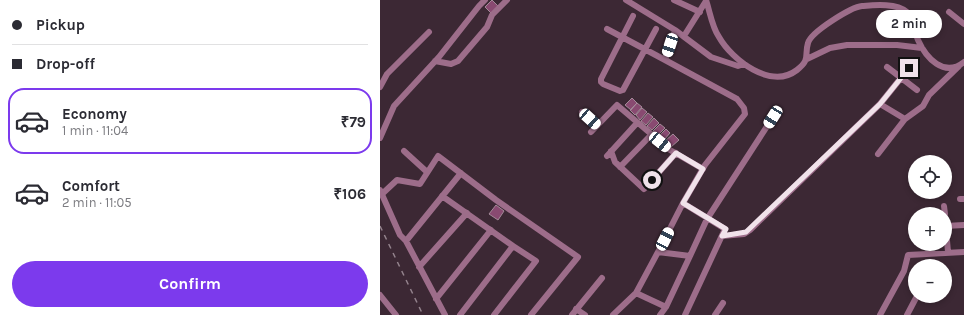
<!DOCTYPE html>
<meta charset="utf-8">
<style>
:root{--surface:#fff;--page:#f7f7f7;--text:#2b2b33;--muted:#7c7c81;--line:#e1e1e2;--accent:#7c3aed}
body{margin:0;font-family:Karla,sans-serif;background:var(--page);color:var(--text);height:100vh;display:flex;flex-direction:column;font-size:15px;white-space:nowrap}
*{box-sizing:border-box;margin:0}
p{font-size:13px;color:var(--muted)}
.icon{flex:none;width:22px;height:22px;fill:none;stroke:currentColor;stroke-width:2;stroke-linecap:round;stroke-linejoin:round}
.map{position:relative;flex:1;overflow:hidden}
.sheet{display:flex;flex-direction:column;background:var(--surface);width:380px}
.sheet>*{flex:none}
.guide{display:grid;align-content:center;height:88px;padding:0 12px;background:var(--surface)}
.fabs{position:absolute;left:528px;top:155px;display:grid;gap:8px}
.fabs a{display:grid;place-items:center;width:44px;height:44px;border-radius:50%;background:var(--surface);box-shadow:0 2px 6px #0003;font-size:20px}
.end{position:absolute;width:18px;height:18px;margin:-9px;border:5px solid #f0e2ea;background:#111;box-shadow:0 0 0 2px #111}
.from{border-radius:50%}
.bubble{position:absolute;height:28px;border-radius:14px;background:var(--surface);box-shadow:0 2px 6px #0003;font-size:13px;font-weight:700;line-height:28px;text-align:center}
.car{position:absolute;width:12px;height:24px;margin:-12px -6px;border-radius:5px;box-shadow:0 0 3px 1px #0007;background:linear-gradient(#fff 24%,#345 0 40%,#fff 0 76%,#345 0 86%,#fff 0)}
.guide b{display:flex;align-items:center;gap:14px;height:38px;font-size:15px}
.guide b+b{border-top:1px solid var(--line)}
.guide i{width:10px;height:10px;background:var(--text)}
ul{padding:0;list-style:none}
li{display:flex;align-items:center;gap:12px;height:66px;margin:0 8px 6px;padding:0 4px;border:2px solid transparent;border-radius:16px}
li div{flex:1}
li b{display:block;font-size:15px}
li em{font-style:normal;font-weight:700}
li.active{border-color:var(--accent)}
li>.icon{width:36px;height:36px;stroke-width:1.5}
.action{display:flex;gap:8px;margin-top:auto;padding:8px 12px}
.action a{flex:1;height:46px;border-radius:24px;background:var(--accent);color:#fff;font-size:16px;font-weight:700;line-height:46px;text-align:center}
main{display:flex;flex:1;min-height:0}
.map>svg:first-child{display:block}
.building{fill:#894a71;stroke:#a38a98}
.lines{fill:none;stroke-linecap:round;stroke-linejoin:round}
.minor{stroke:#9d6d8a;stroke-width:6}
.rail{stroke:#94838d;stroke-width:1.5;stroke-dasharray:5 5;stroke-linecap:butt}
.route{stroke:#f0e2ea;stroke-width:5}
</style>
<main>
<section class="sheet">
<div class="guide">
<b><i class="from"></i>Pickup</b>
<b><i></i>Drop-off</b>
</div>
<ul>
<li class="active"><svg class="icon" aria-label="car" viewBox="0 0 24 24"><path d="M5 17H2v-5l4-1 3-4h7l3 4 3 1v5h-3M9 17h6M6 11h13"/><circle cx="7" cy="17" r="2"/><circle cx="17" cy="17" r="2"/></svg><div><b>Economy</b><p>1 min · 11:04</p></div><em>₹79</em></li>
<li><svg class="icon" aria-label="car" viewBox="0 0 24 24"><path d="M5 17H2v-5l4-1 3-4h7l3 4 3 1v5h-3M9 17h6M6 11h13"/><circle cx="7" cy="17" r="2"/><circle cx="17" cy="17" r="2"/></svg><div><b>Comfort</b><p>2 min · 11:05</p></div><em>₹106</em></li>
</ul>
<div class="action"><a>Confirm</a></div>
</section>
<div class="map">
<svg width="584" height="315" viewBox="0 0 584 315">
<rect width="100%" height="100%" fill="#3c2834"/>
<!-- building -->
<path class="building" d="M112 0 118 6 111 13 105 7Z
M252 98 257 103 251 110 245 105Z
M257 103 262 107 255 115 250 110Z
M262 108 267 112 260 120 256 115Z
M268 113 273 117 266 125 261 121Z
M274 118 279 123 272 130 267 126Z
M280 124 285 128 278 135 273 131Z
M286 129 290 133 284 140 279 136Z
M293 134 299 140 291 147 285 141Z
M116 205 124 211 118 220 109 214Z"/>
<g class="lines">
<!-- minor -->
<path class="minor" d="M246 0 295 30 331 57 358 66 364 64
M294 0 320 12
M326 0C330 12 332 27 339 37 352 60 391 90 417 70 431 59 424 56 428 43 431 32 471 7 482 6 495 5 516 3 527 12 534 18 534 31 538 40 546 58 564 78 584 62
M569 12 584 24
M253 16 221 79V82L223 84 240 91 243 90 276 29
M227 29 285 60
M295 30 285 60 357 99 364 108 365 114 325 165 303 203 345 229 305 315
M304 36 326 1
M427 59 450 48 467 45H517L542 48
M55 61 71 64 78 61 107 27 112 15 127 0
M507 67 537 90
M0 87 7 74 49 32
M500 104 525 119
M202 112 217 126
M211 132 237 105 290 150 323 169
M0 138 14 106 59 57 99 6 105 0
M24 151 47 172
M231 151 235 162 264 189 296 153
M498 154 525 119 543 106 549 95 579 66
M227 156 257 123
M240 167 271 135
M0 190 20 235 26 241 65 315
M2 194 17 180 40 184 58 156 116 200 198 257 151 315
M62 196 133 246 80 315
M580 199H584
M564 206 565 214
M565 217 568 252
M565 226 584 225
M342 236 364 234 370 230 500 104 529 68
M26 241 81 173
M278 252 303 203
M39 267 87 213
M256 293 286 307 310 256
M0 295 16 315
M56 299 111 230
M196 309 205 315
M114 315 156 261 133 246
M192 315 222 278
M233 315 256 293 278 252 310 256 327 219 393 117
M280 315 286 307
M335 315 343 303
M500 315 524 271 528 255 584 252
M527 315 537 296"/>
<!-- rail -->
<path class="rail" d="M0 226 43 315"/>
</g>
<g class="lines">
<!-- route -->
<path class="route" d="M272 180 296 153 323 169 303 203 346 229 342 236 366 232 500 104 529 68"/>
</g>
</svg>
<div class="fabs">
<a><svg class="icon" aria-label="locate" viewBox="0 0 24 24"><circle cx="12" cy="12" r="6"/><path d="M12 2v4M12 18v4M2 12h4M18 12h4"/></svg></a>
<a>+</a>
<a>−</a>
</div>
<i class="end from" style="left:272px;top:180px"></i>
<i class="end" style="left:529px;top:68px"></i>
<div class="bubble" style="left:496px;top:10px;width:66px">2 min</div>
<i class="car" style="left:290px;top:45px;rotate:198deg"></i>
<i class="car" style="left:393px;top:117px;rotate:212deg"></i>
<i class="car" style="left:210px;top:119px;rotate:132deg"></i>
<i class="car" style="left:280px;top:142px;rotate:129deg"></i>
<i class="car" style="left:285px;top:239px;rotate:27deg"></i>
</div>
</main>
